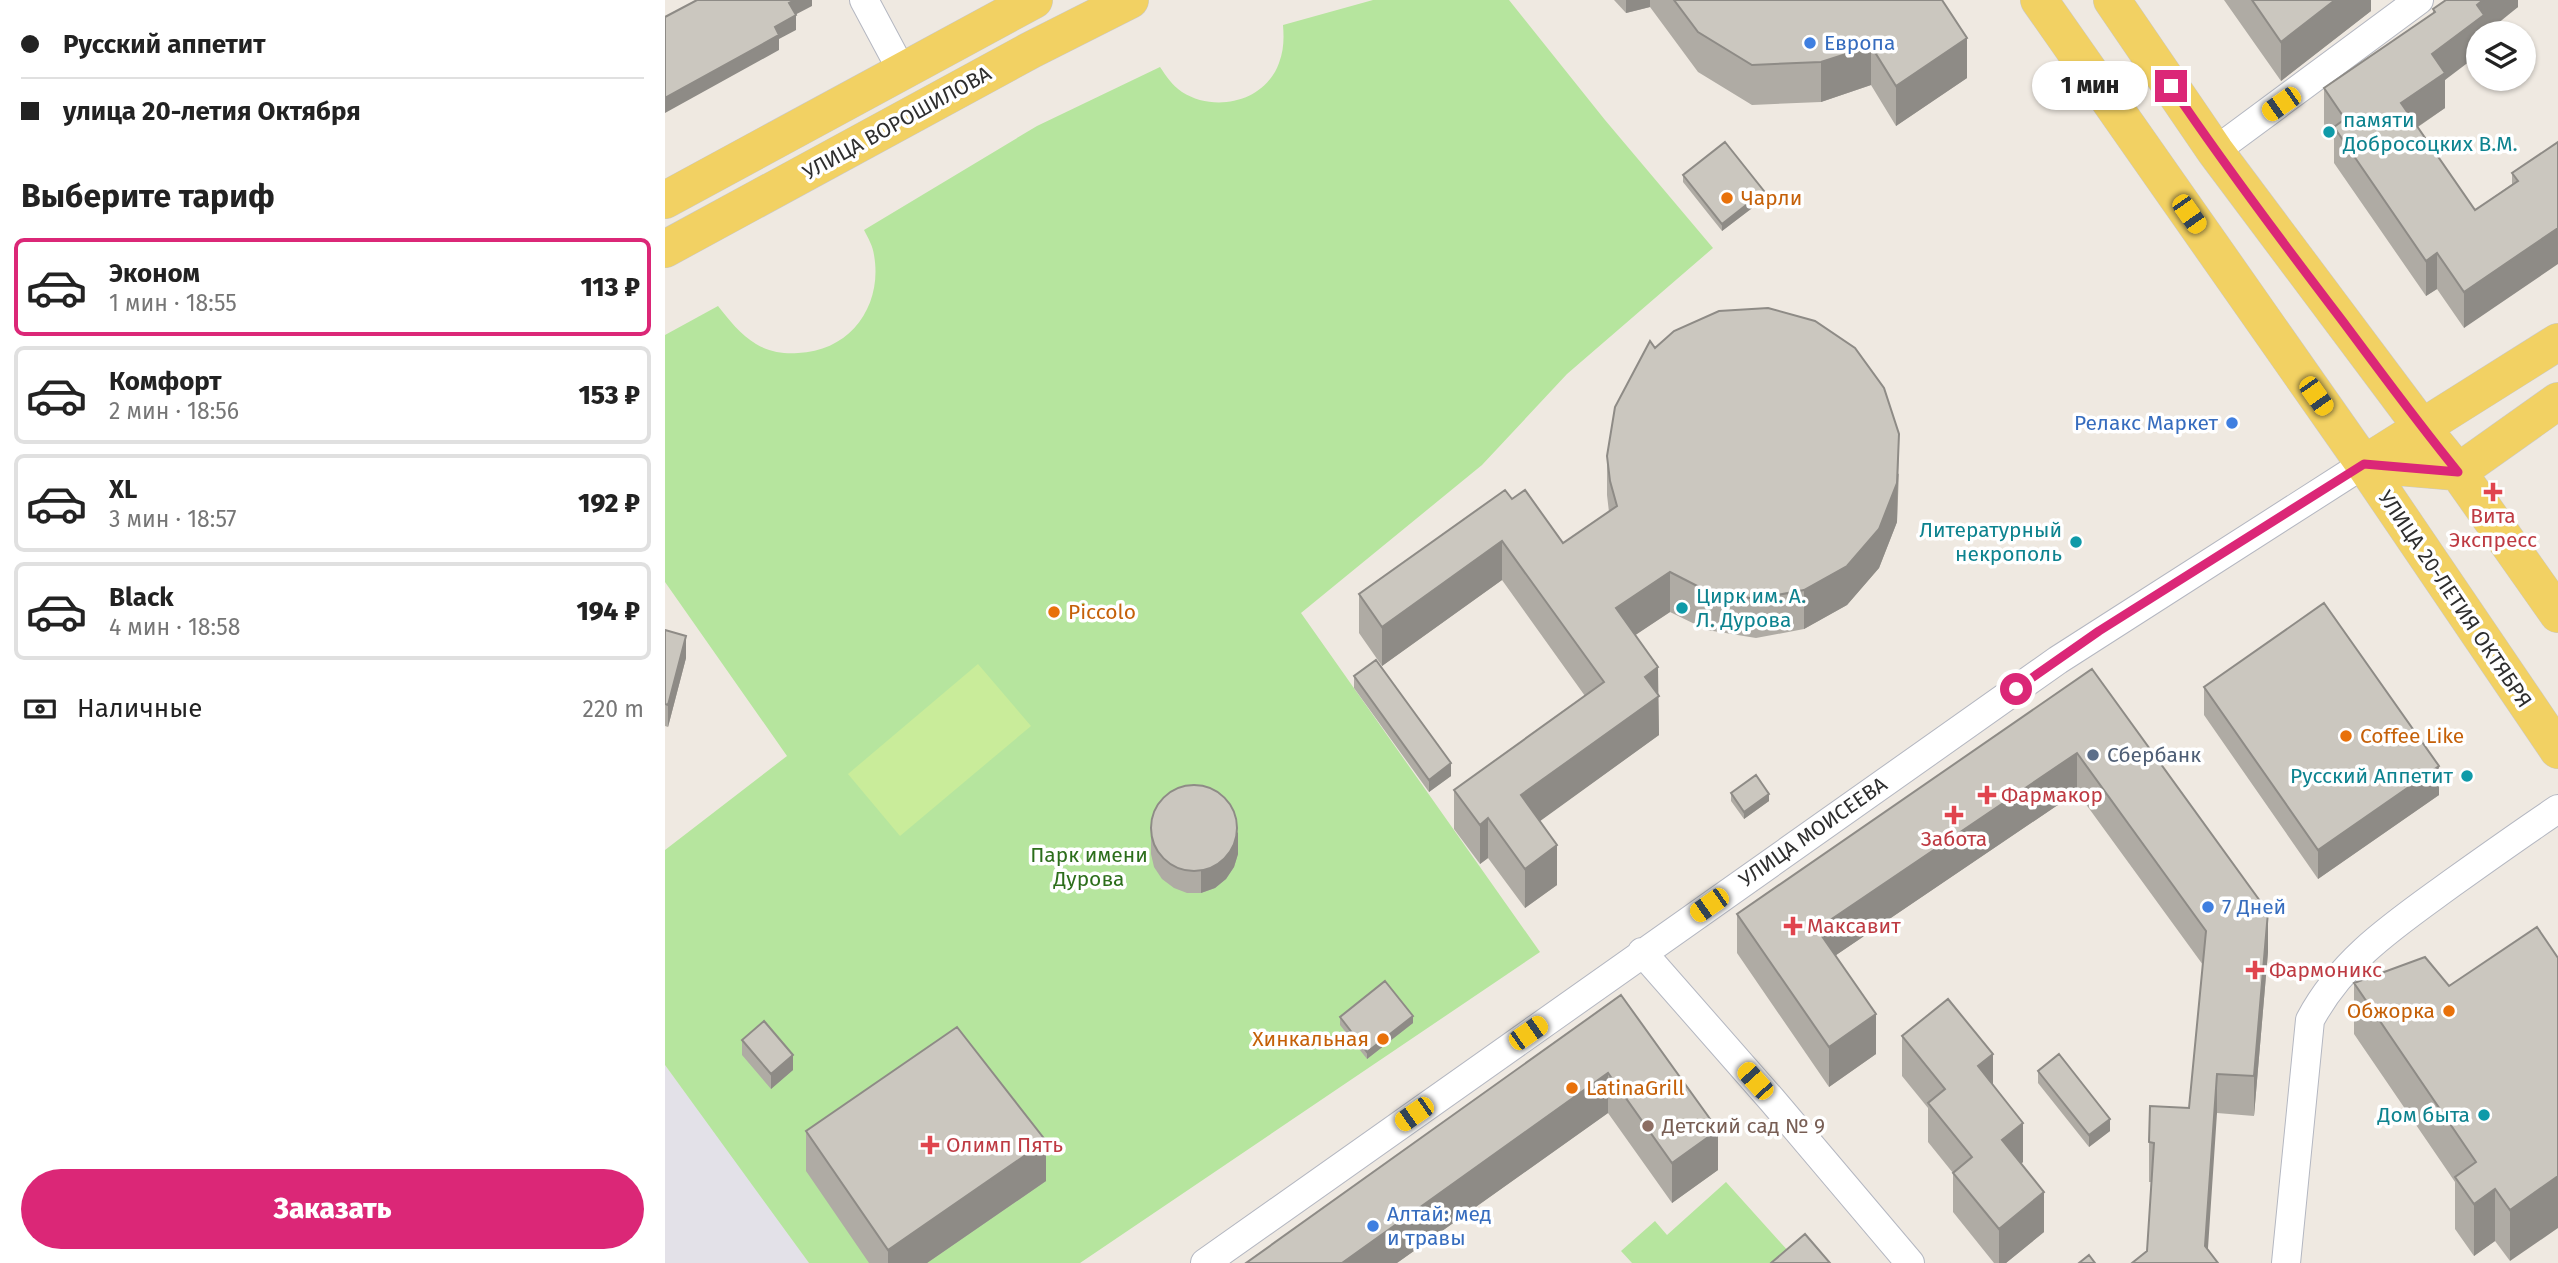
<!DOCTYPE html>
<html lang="ru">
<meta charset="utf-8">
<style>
:root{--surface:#fff;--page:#f2f2f2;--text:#222;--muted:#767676;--line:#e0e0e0;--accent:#db2777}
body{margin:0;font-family:"Fira Sans",sans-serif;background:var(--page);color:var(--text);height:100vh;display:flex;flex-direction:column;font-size:26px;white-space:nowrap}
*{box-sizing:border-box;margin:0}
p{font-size:23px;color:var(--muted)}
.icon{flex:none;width:38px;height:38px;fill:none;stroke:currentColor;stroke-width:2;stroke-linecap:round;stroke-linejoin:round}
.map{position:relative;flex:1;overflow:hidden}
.panel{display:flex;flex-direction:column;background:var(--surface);width:665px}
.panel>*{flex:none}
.guide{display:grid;align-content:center;height:154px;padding:0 21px;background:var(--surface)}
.fabs{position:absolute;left:1801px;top:21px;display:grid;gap:14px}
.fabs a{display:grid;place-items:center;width:70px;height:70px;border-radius:50%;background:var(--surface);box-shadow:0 2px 5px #0004;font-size:35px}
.end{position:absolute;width:32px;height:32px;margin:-16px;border:9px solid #db2777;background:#fff;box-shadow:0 0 0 4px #fff}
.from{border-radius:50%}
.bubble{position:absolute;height:49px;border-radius:24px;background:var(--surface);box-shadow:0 2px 5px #0004;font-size:23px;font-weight:800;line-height:49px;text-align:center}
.car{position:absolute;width:21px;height:42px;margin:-21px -10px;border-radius:9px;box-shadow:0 0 5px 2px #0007;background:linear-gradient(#f5c518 24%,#345 0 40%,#f5c518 0 76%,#345 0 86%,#f5c518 0)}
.guide b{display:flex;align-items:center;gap:24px;height:66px;font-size:26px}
.guide b+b{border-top:2px solid var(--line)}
.guide i{width:18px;height:18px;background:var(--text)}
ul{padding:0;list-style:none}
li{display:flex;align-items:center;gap:21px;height:98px;margin:0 14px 10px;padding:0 7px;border:4px solid var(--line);border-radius:10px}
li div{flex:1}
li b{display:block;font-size:26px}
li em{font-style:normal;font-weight:800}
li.on{border-color:var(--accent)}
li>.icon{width:63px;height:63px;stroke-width:1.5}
h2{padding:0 21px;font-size:32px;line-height:84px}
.pay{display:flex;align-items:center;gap:18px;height:77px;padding:0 21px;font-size:26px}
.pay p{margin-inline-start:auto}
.cta{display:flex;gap:14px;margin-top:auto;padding:14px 21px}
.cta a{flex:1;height:80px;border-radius:42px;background:var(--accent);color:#fff;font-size:28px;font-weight:800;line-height:80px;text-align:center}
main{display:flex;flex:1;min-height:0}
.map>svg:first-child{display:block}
.industrial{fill:#e3e1e8}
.green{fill:#b6e59e}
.pitch{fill:#c9ec9a}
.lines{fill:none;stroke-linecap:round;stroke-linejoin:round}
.minor-casing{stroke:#b4b7c1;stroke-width:30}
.major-casing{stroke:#c9c9c9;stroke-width:38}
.minor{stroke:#fff;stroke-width:28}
.major{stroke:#f2d163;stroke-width:37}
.wall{fill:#afaba4}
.shaded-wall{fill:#8e8b86}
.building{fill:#cbc7bf;stroke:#8e8b86;stroke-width:2}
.route{stroke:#db2777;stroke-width:9}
.shop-dot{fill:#3f7fe0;stroke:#fff;stroke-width:2.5}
.culture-dot{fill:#0f9aa8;stroke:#fff;stroke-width:2.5}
.food-dot{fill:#e8710a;stroke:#fff;stroke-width:2.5}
.health-dot{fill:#e0444e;stroke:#fff;stroke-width:2.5}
.service-dot{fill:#5c6f8a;stroke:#fff;stroke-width:2.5}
.education-dot{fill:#8d6e63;stroke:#fff;stroke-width:2.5}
.labels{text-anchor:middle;stroke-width:7;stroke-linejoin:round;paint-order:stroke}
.shop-label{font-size:21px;fill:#366cbe;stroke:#fff;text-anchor:start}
.culture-label{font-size:21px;fill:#0d838f;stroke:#fff;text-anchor:end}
.street-label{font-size:21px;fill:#2e2e2e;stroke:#fff}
.food-label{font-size:21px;fill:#c56008;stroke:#fff;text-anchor:start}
.health-label{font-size:21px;fill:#be3a42;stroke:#fff;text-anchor:start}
.service-label{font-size:21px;fill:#4e5e75;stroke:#fff;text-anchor:start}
.park-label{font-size:21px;fill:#2c6e1b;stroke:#fff}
.education-label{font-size:21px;fill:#785e54;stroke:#fff;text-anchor:start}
</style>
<main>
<section class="panel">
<div class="guide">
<b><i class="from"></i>Русский аппетит</b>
<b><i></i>улица 20-летия Октября</b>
</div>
<h2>Выберите тариф</h2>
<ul>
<li class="on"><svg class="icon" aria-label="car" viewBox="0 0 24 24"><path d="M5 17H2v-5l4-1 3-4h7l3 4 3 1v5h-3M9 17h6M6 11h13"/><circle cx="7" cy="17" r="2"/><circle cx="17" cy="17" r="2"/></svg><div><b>Эконом</b><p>1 мин · 18:55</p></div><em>113 ₽</em></li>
<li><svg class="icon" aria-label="car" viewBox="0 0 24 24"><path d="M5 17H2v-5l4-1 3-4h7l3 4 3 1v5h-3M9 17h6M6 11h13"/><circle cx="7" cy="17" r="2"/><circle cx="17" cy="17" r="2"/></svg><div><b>Комфорт</b><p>2 мин · 18:56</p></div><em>153 ₽</em></li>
<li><svg class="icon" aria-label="car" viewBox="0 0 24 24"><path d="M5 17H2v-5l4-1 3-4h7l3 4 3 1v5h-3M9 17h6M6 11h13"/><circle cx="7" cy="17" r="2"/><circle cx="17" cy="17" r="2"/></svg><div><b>XL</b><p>3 мин · 18:57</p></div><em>192 ₽</em></li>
<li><svg class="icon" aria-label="car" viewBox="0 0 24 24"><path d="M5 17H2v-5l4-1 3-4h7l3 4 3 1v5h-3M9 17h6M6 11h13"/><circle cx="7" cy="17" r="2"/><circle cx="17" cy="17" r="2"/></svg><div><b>Black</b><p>4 мин · 18:58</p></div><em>194 ₽</em></li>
</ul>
<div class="pay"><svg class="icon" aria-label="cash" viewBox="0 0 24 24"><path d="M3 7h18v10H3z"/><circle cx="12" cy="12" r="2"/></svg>Наличные<p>220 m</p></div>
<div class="cta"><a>Заказать</a></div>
</section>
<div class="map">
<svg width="1893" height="1263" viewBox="0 0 1893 1263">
<rect width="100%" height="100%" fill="#efe9e1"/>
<!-- industrial -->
<path class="industrial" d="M0 1065 80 1173 144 1263H0Z"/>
<!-- green -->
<path class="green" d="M708 0H844L940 120 1048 248 902 374 817 465 636 613 875 952 415 1263H144L0 1065V850L122 756 0 582V335L53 306C64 320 76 335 91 344 104 352 119 354 133 353 186 351 218 305 209 255 208 246 203 238 199 230L372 126 495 67C501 76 507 85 517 92 550 113 600 102 614 63 619 50 619 38 618 25Z
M1061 1182 1134 1263H967L956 1251 990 1221 1002 1235Z"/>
<!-- pitch -->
<path class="pitch" d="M313 664 366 726 235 836 183 774Z"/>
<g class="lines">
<defs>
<path id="minor" d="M199 0 237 71
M1550 151 1754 0
M977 952 1107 1100 1245 1263
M540 1263 1393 660 1699 464
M1621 1263 1645 1020C1678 958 1731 924 1787 883 1822 858 1857 833 1893 809"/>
<path id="major" d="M1374 0 1699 464 1893 750
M1447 0 1550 151 1758 429 1793 472 1893 614
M0 200 369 0
M0 249 366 50 465 0
M1699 464 1893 342
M1699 464 1793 472 1893 401"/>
</defs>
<!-- minor casing -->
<use href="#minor" class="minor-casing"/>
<!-- major casing -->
<use href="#major" class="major-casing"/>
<!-- minor -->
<use href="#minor" class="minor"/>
<!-- major -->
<use href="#major" class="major"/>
</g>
<!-- wall -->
<path class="wall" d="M949 0H1277L1302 78 1231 126 1206 85 1156 102 1087 105 1033 72 985 7 961 13Z
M1559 0H1706V11L1616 81Z
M1853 0V7L1813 33 1780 80V108L1753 127 1810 210 1847 184V173L1893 142 1799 328 1772 289 1761 296 1669 163V139L1659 124V88L1768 13V9Z
M1018 175 1099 199 1057 231 1018 182Z
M990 348 1234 474 1232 522 1214 568 1182 605 1139 629 1091 638 1042 630 1005 612 970 635 993 694 994 735 874 821 892 885 860 908 823 858 815 864 789 829V790L920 696 837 580 717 666 694 633V594L847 499 898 543 944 512 942 495V456Z
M0 630 21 658 3 727 0 726Z
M1427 669 1603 952 1589 1116 1552 1113 1482 1251 1487 1182H1484V1142L1524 1108 1538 965 1412 792 1171 955 1211 1054 1164 1087 1072 953V914Z
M689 676 786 776 764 792 689 688Z
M1539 687 1774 795 1653 879 1539 715Z
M1066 793 1104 801 1079 819 1066 801Z
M486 832 573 854 569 867 561 879 550 888 536 893H522L509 888 497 879 489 867 486 854Z
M1872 927 1845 1261 1830 1241 1809 1256 1790 1229V1182L1689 1034V983L1784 986Z
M956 995 1053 1170 1007 1203 943 1113 732 1263Z
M675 1017 748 1023 702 1059 675 1025Z
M1237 1036 1328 1085 1358 1162 1356 1164 1379 1232 1341 1263H1329L1288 1212V1173L1263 1142V1108L1237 1076Z
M77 1040 128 1070 106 1089 77 1055Z
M1373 1071 1445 1131 1424 1147 1373 1083Z
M141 1131 381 1181 262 1263H204L141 1171Z"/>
<!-- shaded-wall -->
<path class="shaded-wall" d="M130 0H147V6L124 18V3Z
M961 0H985V7L961 13Z
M1670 0H1706V11L1616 81V42Z
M1818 0H1853V7L1821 33H1813V55L1780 80V108L1736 138V103L1767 54 1812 5Z
M131 15V30L114 39V50L0 113V98L110 27Z
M1302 38V78L1231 126V86Z
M1206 46V85L1156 102V62Z
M1099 191V199L1057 231V224Z
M1893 228V264L1799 328V292Z
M1772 253V289L1761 296V261Z
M1234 434 1232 522 1214 568 1182 605 1139 629V590Z
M837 541V580L717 666V627Z
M1005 572V612L951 648V608Z
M21 636V658L3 727V705Z
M993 667 994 735 856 835V795L980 677Z
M1412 753V792L1152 968V929Z
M786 763V776L764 792V780Z
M1774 766V795L1653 879V850Z
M1104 794V801L1079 819V812Z
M823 818V858L815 864V825Z
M573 832V854L569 867 561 879 550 888 536 893V871Z
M892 845V885L860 908V869Z
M1603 912V952L1589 1116V1076Z
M1211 1014V1054L1164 1087V1047Z
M748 1016V1023L702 1059V1052Z
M1328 1054V1094L1313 1066Z
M128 1055V1070L106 1089V1074Z
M943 1073V1113L732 1263H677Z
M1552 1074V1113L1542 1263 1540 1246Z
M1445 1119V1131L1424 1147V1135Z
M1358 1123V1162L1337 1179V1140Z
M1053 1130V1170L1007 1203V1163Z
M381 1141V1181L262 1263H223V1250Z
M1893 1176V1228L1845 1261V1210Z
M1830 1189V1241L1809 1256V1204Z
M1379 1192V1232L1341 1263H1334V1229Z"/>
<!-- building -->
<path class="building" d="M32 0H130L124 3 131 15 110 27 114 35 0 98V17Z
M1009 0H1277L1302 38 1231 86 1206 46 1156 62 1087 65 1033 32Z
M1587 0H1670L1616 42Z
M1781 0H1818L1812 5 1819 15 1767 54 1780 73 1736 103 1810 210 1853 181 1847 173 1893 142V228L1799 292 1772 253 1761 261 1669 127 1680 119 1659 88 1770 12 1768 9Z
M1060 142 1099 191 1057 224 1018 175Z
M1103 308 1150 321 1190 348 1219 388 1234 434 1232 483 1214 529 1182 566 1139 590 1091 599 1042 591 1005 572 951 608 993 667 980 677 994 696 856 795 892 845 860 869 823 818 815 825 789 790 939 682 837 541 717 627 694 594 840 490 847 499 860 490 898 543 952 506 945 481 942 456 950 407 985 341 990 348 1009 331 1054 311Z
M1659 603 1774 766 1653 850 1539 687Z
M0 630 21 636 3 705 0 704Z
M711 660 786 763 764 780 689 676Z
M1427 669 1603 912 1589 1076 1552 1074 1540 1246 1553 1263H1467L1482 1251 1489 1143 1484 1142 1485 1106 1524 1108 1541 931 1412 753 1152 929 1211 1014 1164 1047 1072 914Z
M1091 775 1104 794 1079 812 1066 793Z
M486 828a43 43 0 1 1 86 0a43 43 0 1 1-86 0Z
M1872 927 1893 958V1176L1845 1210 1830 1189 1809 1204 1790 1177 1811 1162 1689 983 1760 957 1784 986Z
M720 981 748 1016 702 1052 675 1017Z
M956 995 1053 1130 1007 1163 943 1073 677 1263H581Z
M1283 999 1328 1054 1313 1066 1358 1123 1337 1140 1379 1192 1334 1229 1288 1173 1307 1157 1263 1103 1280 1089 1237 1036Z
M99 1021 128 1055 106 1074 77 1040Z
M292 1027 381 1141 223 1250 141 1131Z
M1394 1054 1445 1119 1424 1135 1373 1071Z
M1140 1234 1165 1263H1106Z
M1424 1255 1430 1263H1414Z"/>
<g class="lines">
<!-- route -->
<path class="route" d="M1351 689 1434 631 1699 464 1793 472C1752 422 1715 371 1676 319 1618 243 1560 166 1506 86"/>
</g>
<!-- markers -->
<g class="shop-dot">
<circle cx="1145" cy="43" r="7"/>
<circle cx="1567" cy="423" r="7"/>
<circle cx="1543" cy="907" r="7"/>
<circle cx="708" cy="1226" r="7"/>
</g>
<g class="culture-dot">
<circle cx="1664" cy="132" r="7"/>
<circle cx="1411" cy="542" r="7"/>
<circle cx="1017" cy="608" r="7"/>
<circle cx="1802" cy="776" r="7"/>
<circle cx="1819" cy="1115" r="7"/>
</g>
<g class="food-dot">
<circle cx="1062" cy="198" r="7"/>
<circle cx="389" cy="612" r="7"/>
<circle cx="1681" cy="736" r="7"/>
<circle cx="1784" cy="1011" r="7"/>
<circle cx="718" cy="1039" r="7"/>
<circle cx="907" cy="1088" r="7"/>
</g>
<g class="health-dot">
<path d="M1824.5 481.5h7v7h7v7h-7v7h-7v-7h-7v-7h7z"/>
<path d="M1318.5 784.5h7v7h7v7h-7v7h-7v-7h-7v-7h7z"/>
<path d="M1285.5 804.5h7v7h7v7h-7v7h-7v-7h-7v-7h7z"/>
<path d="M1124.5 915.5h7v7h7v7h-7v7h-7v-7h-7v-7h7z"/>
<path d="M1586.5 959.5h7v7h7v7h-7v7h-7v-7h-7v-7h7z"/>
<path d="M261.5 1134.5h7v7h7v7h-7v7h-7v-7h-7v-7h7z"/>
</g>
<circle class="service-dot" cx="1428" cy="755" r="7"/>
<circle class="education-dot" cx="983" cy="1126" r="7"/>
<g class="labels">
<!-- shop labels -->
<g class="shop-label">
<text x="1159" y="50">Европа</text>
<text x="1553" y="430" text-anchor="end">Релакс Маркет</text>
<text x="1557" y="914">7 Дней</text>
<text x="722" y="1221">Алтай: мед<tspan x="722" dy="24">и травы</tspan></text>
</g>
<!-- culture labels -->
<g class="culture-label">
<text x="1678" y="127" text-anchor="start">памяти<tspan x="1678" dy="24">Добросоцких В.М.</tspan></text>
<text x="1397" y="537">Литературный<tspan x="1397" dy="24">некрополь</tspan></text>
<text x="1031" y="603" text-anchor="start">Цирк им. А.<tspan x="1031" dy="24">Л. Дурова</tspan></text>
<text x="1788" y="783">Русский Аппетит</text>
<text x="1805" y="1122">Дом быта</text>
</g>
<!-- street labels -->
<g class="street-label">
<text transform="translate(232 123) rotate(-29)" y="7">УЛИЦА ВОРОШИЛОВА</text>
<text transform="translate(1790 599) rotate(56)" y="7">УЛИЦА 20-ЛЕТИЯ ОКТЯБРЯ</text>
<text transform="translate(1148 832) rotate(-35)" y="7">УЛИЦА МОИСЕЕВА</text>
</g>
<!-- food labels -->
<g class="food-label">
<text x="1076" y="205">Чарли</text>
<text x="403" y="619">Piccolo</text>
<text x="1695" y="743">Coffee Like</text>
<text x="1770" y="1018" text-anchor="end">Обжорка</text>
<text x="704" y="1046" text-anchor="end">Хинкальная</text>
<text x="921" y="1095">LatinaGrill</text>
</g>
<!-- health labels -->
<g class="health-label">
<text x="1828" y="523" text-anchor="middle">Вита<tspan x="1828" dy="24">Экспресс</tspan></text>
<text x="1336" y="802">Фармакор</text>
<text x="1289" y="846" text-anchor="middle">Забота</text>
<text x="1142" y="933">Максавит</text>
<text x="1604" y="977">Фармоникс</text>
<text x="281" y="1152">Олимп Пять</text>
</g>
<!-- service labels -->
<g class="service-label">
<text x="1442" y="762">Сбербанк</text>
</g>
<!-- park labels -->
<g class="park-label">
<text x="424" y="862">Парк имени<tspan x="424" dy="24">Дурова</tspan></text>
</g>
<!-- education labels -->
<g class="education-label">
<text x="997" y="1133">Детский сад № 9</text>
</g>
</g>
</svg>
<div class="fabs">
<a><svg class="icon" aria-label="layers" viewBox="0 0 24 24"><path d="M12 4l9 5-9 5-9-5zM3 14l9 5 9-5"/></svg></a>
</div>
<i class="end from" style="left:1351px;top:689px"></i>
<i class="end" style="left:1506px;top:86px"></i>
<div class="bubble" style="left:1367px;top:61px;width:116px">1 мин</div>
<i class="car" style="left:1616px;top:104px;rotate:235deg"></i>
<i class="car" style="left:1524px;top:214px;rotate:145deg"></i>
<i class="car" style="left:1651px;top:396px;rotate:145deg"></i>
<i class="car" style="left:1044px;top:905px;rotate:235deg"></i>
<i class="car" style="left:863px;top:1033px;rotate:55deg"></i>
<i class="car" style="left:1090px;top:1081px;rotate:318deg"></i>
<i class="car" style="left:749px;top:1114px;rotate:235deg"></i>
</div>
</main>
